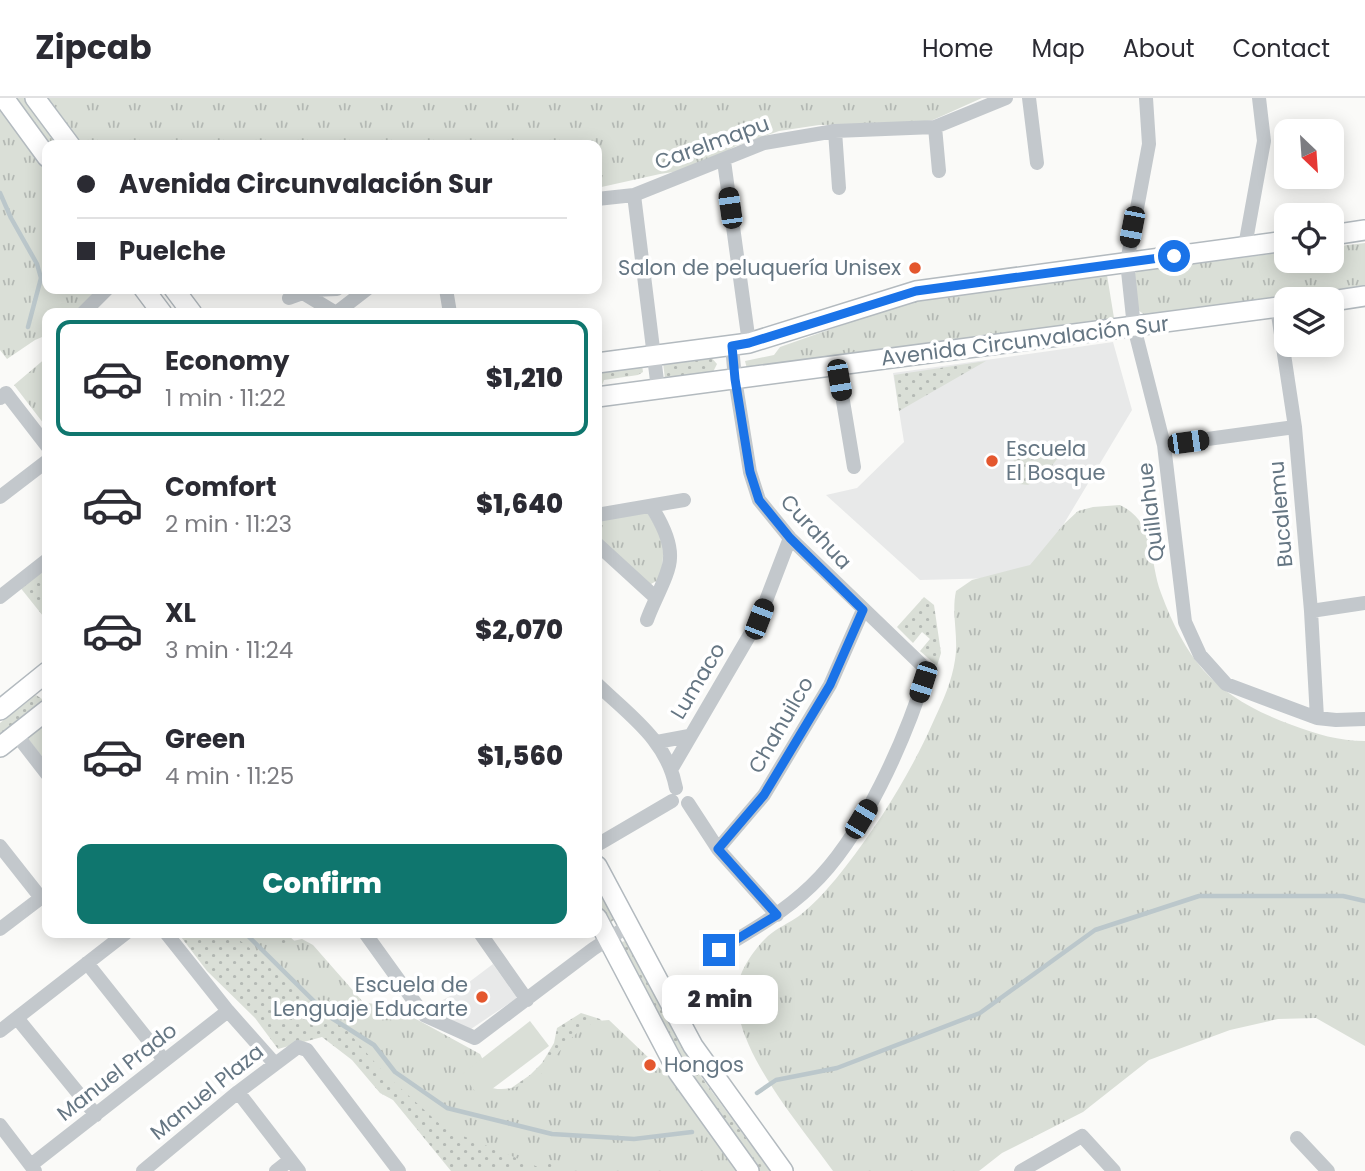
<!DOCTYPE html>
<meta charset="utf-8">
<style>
:root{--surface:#fff;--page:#f2f2f3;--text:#2b2b33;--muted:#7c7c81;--line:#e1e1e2;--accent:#0f766e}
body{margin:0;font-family:Poppins,sans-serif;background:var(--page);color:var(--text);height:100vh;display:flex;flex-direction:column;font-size:26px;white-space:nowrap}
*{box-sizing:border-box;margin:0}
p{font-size:23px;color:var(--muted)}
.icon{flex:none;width:38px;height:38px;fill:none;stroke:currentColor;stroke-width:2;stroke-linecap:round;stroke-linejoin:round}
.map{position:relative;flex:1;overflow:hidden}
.details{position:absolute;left:42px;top:210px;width:560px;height:630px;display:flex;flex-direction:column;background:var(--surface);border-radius:14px;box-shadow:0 4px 18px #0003}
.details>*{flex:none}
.banner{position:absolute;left:42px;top:42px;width:560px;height:154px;border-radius:14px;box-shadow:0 4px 18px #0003;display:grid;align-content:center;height:154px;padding:0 35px;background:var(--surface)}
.needle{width:46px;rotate:155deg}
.controls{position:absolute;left:1274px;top:21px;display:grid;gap:14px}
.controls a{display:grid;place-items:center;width:70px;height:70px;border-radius:14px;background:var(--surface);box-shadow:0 4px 18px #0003;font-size:35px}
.end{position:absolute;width:32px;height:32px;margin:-16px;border:9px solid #1a73e8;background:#fff;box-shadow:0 0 0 4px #fff}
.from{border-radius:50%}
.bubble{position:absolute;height:49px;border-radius:14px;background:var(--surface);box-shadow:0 4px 18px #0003;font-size:23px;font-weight:800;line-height:49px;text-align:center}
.car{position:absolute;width:21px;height:42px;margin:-21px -10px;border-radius:9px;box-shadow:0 0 5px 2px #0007;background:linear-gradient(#222 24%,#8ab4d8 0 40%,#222 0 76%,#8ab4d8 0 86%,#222 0)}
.banner b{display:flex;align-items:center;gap:24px;height:66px;font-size:26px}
.banner b+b{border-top:2px solid var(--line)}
.banner i{width:18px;height:18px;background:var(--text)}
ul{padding:12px 0 0;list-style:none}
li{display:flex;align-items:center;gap:21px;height:116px;margin:0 14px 10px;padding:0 21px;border:4px solid transparent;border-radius:14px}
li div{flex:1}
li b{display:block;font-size:26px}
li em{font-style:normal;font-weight:800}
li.on{border-color:var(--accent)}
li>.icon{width:63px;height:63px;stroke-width:1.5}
.button{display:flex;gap:14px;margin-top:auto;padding:14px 35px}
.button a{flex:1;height:80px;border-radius:14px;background:var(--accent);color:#fff;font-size:28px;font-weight:800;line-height:80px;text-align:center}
header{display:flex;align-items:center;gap:42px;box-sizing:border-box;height:98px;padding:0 35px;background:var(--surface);border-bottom:2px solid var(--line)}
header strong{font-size:33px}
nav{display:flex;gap:38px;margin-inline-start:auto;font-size:24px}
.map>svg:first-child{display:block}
.built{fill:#e8e9e9}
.grass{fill:url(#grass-dots)}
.park{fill:url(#park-tufts)}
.pitch{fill:#dadfd7}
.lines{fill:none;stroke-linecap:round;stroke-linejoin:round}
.stream{stroke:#bbc7cb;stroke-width:4.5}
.secondary-casing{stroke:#b3babf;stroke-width:22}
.street{stroke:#c3c8cc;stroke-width:14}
.secondary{stroke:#fff;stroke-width:19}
.route{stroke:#1a73e8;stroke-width:9}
.poi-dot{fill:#e4572e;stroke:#fff;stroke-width:2.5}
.labels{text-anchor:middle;stroke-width:7;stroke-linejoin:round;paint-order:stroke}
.street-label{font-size:21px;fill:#657683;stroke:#fff}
.poi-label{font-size:21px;fill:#657683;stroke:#fff;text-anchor:end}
</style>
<header>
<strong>Zipcab</strong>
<nav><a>Home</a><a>Map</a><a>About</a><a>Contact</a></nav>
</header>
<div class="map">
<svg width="1365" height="1073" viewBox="0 0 1365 1073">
<defs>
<pattern id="grass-dots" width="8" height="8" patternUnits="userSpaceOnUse" patternTransform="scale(1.75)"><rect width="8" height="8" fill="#dadfd7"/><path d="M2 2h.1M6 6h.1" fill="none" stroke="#b4b9b4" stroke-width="1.8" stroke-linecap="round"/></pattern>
<pattern id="park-tufts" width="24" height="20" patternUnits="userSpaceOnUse" patternTransform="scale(1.75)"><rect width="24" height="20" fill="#dadfd7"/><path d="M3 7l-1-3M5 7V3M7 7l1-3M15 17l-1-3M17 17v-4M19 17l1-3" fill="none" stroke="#b4b9b4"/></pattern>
</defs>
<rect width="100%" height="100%" fill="#fafaf8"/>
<!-- built -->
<path class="built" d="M1113 244 1132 312 1032 479 920 482 826 397 857 390 904 344 893 275Z
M493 866 517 900 471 931 435 915 430 909 452 897Z"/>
<!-- grass -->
<path class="grass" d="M710 258 717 266 713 274 665 281 663 264Z
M986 263 899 313 894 277Z
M642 267 643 274 638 277 604 282 601 290H597V272Z
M1057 343 1060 357 1048 373 1028 387 1019 386 1012 355Z
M47 468V523L19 488Z
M924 499 934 507 941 555 937 568 920 553 930 541 922 534 913 545 897 529Z
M36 597 42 601V607L0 639V625Z
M597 783 615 821 611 824C596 814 597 799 597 783Z
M178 835 287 836 456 994 507 993 530 977 542 965 554 945 557 930 581 915 600 921 618 940 722 1073H451L393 1002 380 995 352 962 322 939 278 951 255 920 207 873Z
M626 843 630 845 691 965 770 1073H758L670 951 620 850 621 844Z"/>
<!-- park -->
<path class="park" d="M0 0H982L933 22 902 26 819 27 779 33 736 48 693 71 660 76 597 90V47H47V191H98L76 215H47V237L35 242 7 261 0 252Z
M1365 145V188L1145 217 1135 210 1131 178 1138 173 1286 154V163H1332V149Z
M1107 177 1114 220 747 271 745 263 774 257 780 249 916 201Z
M47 259V330L14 287Z
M1120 407C1156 424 1149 463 1161 495 1188 568 1219 600 1292 627 1316 636 1339 643 1365 643V948L1316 920 1278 921 1230 932 1149 962 1083 1014 1002 1055 979 1073H833C801 1028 732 950 737 893 738 874 754 851 768 838 777 830 789 825 799 818 816 805 833 785 846 768 881 723 911 674 934 622 943 603 952 583 955 562 959 539 951 516 956 493L972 482 1030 467 1063 427 1078 413 1093 409Z
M647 414C664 442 666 448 660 481L651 486 643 485 597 438V422Z
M47 621V665L26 638Z
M230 835H265L279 846 302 841 313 847 363 904 396 910 480 956 484 964 486 988C501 995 522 989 536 981 558 960 575 922 609 922L672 982 747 1073H562L558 1063 549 1062 538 1069 444 1030 386 977 342 927 324 921 256 855Z"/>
<!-- pitch -->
<path class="pitch" d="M530 923 549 948 480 1000 462 976Z"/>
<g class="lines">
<!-- stream -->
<path class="stream" d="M0 95 11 120 37 166 41 180 28 229
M245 835 330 919 374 947 395 974 447 1010 552 1036 634 1041 692 1034
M757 995 776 982 837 970 980 915 1095 832 1199 798H1343L1365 803"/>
<defs>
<path id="secondary" d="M4 0 47 59
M35 0 70 47
M1332 137 1365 132
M144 191 162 215
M174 191 192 215
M1332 203 1365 198
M597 265 749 245 916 193 1286 143
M597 299 1286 208
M0 612 47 574
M0 649 47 612
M597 768 693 948 783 1073
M597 820 678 974 749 1073"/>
</defs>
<!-- secondary casing -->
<use href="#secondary" class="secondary-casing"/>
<!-- street -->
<path class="street" d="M1029 0 1037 65
M1146 0 1149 46 1127 164 1134 229 1164 347 1185 524 1200 557 1226 586 1317 620 1336 622 1365 621
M935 29 939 73
M835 33 839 90
M724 63 749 245
M634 97 658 291
M597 101 634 97 764 45 835 33 935 29 1006 0
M1245 148 1264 43 1259 0
M446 191 450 215
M303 195 336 215 367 191
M289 200 311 192 337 191
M1277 210 1295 329 1311 513 1317 620
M83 215 107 191
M837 267 854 369
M0 300 6 295 47 348
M1164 347 1295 329
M0 399 47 363
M597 417 684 402
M597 446 655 499
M0 499 47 462
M1311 513 1365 505
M647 522C653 504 670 476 670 460 671 443 660 422 651 408
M597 586C630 618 667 642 676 690
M16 636 47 676
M657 644 689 638
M672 670 759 521 790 440
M688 705 718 751 777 817
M597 747 672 703
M0 748 41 800
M718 751 764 697 830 587 863 512
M0 831 46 796
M166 835 228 913 275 966
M365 835 424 917 475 940 593 851 628 828
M480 835 527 902
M719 852C751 833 784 814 811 788 863 739 906 640 927 572L790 440 759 402 750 374 735 281 732 248
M87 865 164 962
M17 920 96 1017
M0 933 126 835
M238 994 299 1073
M0 1027 35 1073
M1297 1040 1328 1073
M31 1067 228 913
M143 1073 238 994 298 949 307 952 399 1073
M276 1073 290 1062
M1021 1073 1082 1038 1114 1073"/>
<!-- secondary -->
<use href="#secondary" class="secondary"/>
</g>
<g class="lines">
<!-- route -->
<path class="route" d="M719 852 777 817 718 751 764 697 830 587 863 512 790 440 759 402 750 374 735 281 732 248 749 245 916 193 1174 158"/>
</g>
<!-- markers -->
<g class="poi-dot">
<circle cx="915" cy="170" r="7"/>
<circle cx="992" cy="363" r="7"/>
<circle cx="482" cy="899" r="7"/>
<circle cx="650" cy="967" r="7"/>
</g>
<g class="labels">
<!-- street labels -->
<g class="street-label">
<text transform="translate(712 45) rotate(-20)" y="7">Carelmapu</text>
<text transform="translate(1025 243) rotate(-7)" y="7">Avenida Circunvalación Sur</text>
<text transform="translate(1151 414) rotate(-97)" y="7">Quillahue</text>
<text transform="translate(1281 416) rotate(-95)" y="7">Bucalemu</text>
<text transform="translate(816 434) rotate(47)" y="7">Curahua</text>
<text transform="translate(698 583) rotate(-59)" y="7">Lumaco</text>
<text transform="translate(781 627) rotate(-60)" y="7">Chahuilco</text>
<text transform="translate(117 974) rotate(-38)" y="7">Manuel Prado</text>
<text transform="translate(207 994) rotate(-39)" y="7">Manuel Plaza</text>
</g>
<!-- poi labels -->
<g class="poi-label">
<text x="901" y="177">Salon de peluquería Unisex</text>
<text x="1006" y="358" text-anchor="start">Escuela<tspan x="1006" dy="24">El Bosque</tspan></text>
<text x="468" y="894">Escuela de<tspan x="468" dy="24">Lenguaje Educarte</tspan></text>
<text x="664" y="974" text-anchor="start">Hongos</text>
</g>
</g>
</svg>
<div class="controls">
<a><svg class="needle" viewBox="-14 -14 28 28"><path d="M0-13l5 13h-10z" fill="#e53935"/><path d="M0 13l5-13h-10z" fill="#7c7c81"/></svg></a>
<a><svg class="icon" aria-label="locate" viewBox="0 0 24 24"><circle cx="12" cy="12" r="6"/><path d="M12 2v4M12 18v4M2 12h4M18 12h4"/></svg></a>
<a><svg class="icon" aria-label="layers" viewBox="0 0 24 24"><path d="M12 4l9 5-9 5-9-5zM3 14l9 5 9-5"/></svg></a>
</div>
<i class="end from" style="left:1174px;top:158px"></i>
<i class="end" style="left:719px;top:852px"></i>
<div class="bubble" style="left:662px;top:877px;width:116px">2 min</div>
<i class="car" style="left:730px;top:110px;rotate:352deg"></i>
<i class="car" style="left:1132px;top:129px;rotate:191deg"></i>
<i class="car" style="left:839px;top:282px;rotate:170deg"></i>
<i class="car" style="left:1188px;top:344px;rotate:82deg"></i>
<i class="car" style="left:759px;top:521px;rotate:21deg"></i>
<i class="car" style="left:923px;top:584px;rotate:198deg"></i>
<i class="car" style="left:861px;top:721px;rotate:31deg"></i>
<div class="banner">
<b><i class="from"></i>Avenida Circunvalación Sur</b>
<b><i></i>Puelche</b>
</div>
<section class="details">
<ul>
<li class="on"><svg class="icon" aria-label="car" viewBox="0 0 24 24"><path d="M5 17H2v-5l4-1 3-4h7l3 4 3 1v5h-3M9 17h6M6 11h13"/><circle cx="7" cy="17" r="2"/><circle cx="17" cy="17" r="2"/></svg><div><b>Economy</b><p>1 min · 11:22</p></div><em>$1,210</em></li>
<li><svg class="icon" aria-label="car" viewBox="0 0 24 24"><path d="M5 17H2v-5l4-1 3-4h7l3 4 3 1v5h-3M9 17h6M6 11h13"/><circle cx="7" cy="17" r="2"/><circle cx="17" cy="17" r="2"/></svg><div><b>Comfort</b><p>2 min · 11:23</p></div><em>$1,640</em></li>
<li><svg class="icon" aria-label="car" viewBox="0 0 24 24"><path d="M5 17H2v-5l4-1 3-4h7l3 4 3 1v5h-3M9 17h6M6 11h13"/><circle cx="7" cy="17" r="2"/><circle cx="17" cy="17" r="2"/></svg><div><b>XL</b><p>3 min · 11:24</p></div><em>$2,070</em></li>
<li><svg class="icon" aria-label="car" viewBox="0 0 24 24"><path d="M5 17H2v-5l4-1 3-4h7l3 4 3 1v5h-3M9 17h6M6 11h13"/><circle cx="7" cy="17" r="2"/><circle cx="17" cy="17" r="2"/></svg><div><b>Green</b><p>4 min · 11:25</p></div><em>$1,560</em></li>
</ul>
<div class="button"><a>Confirm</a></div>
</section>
</div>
